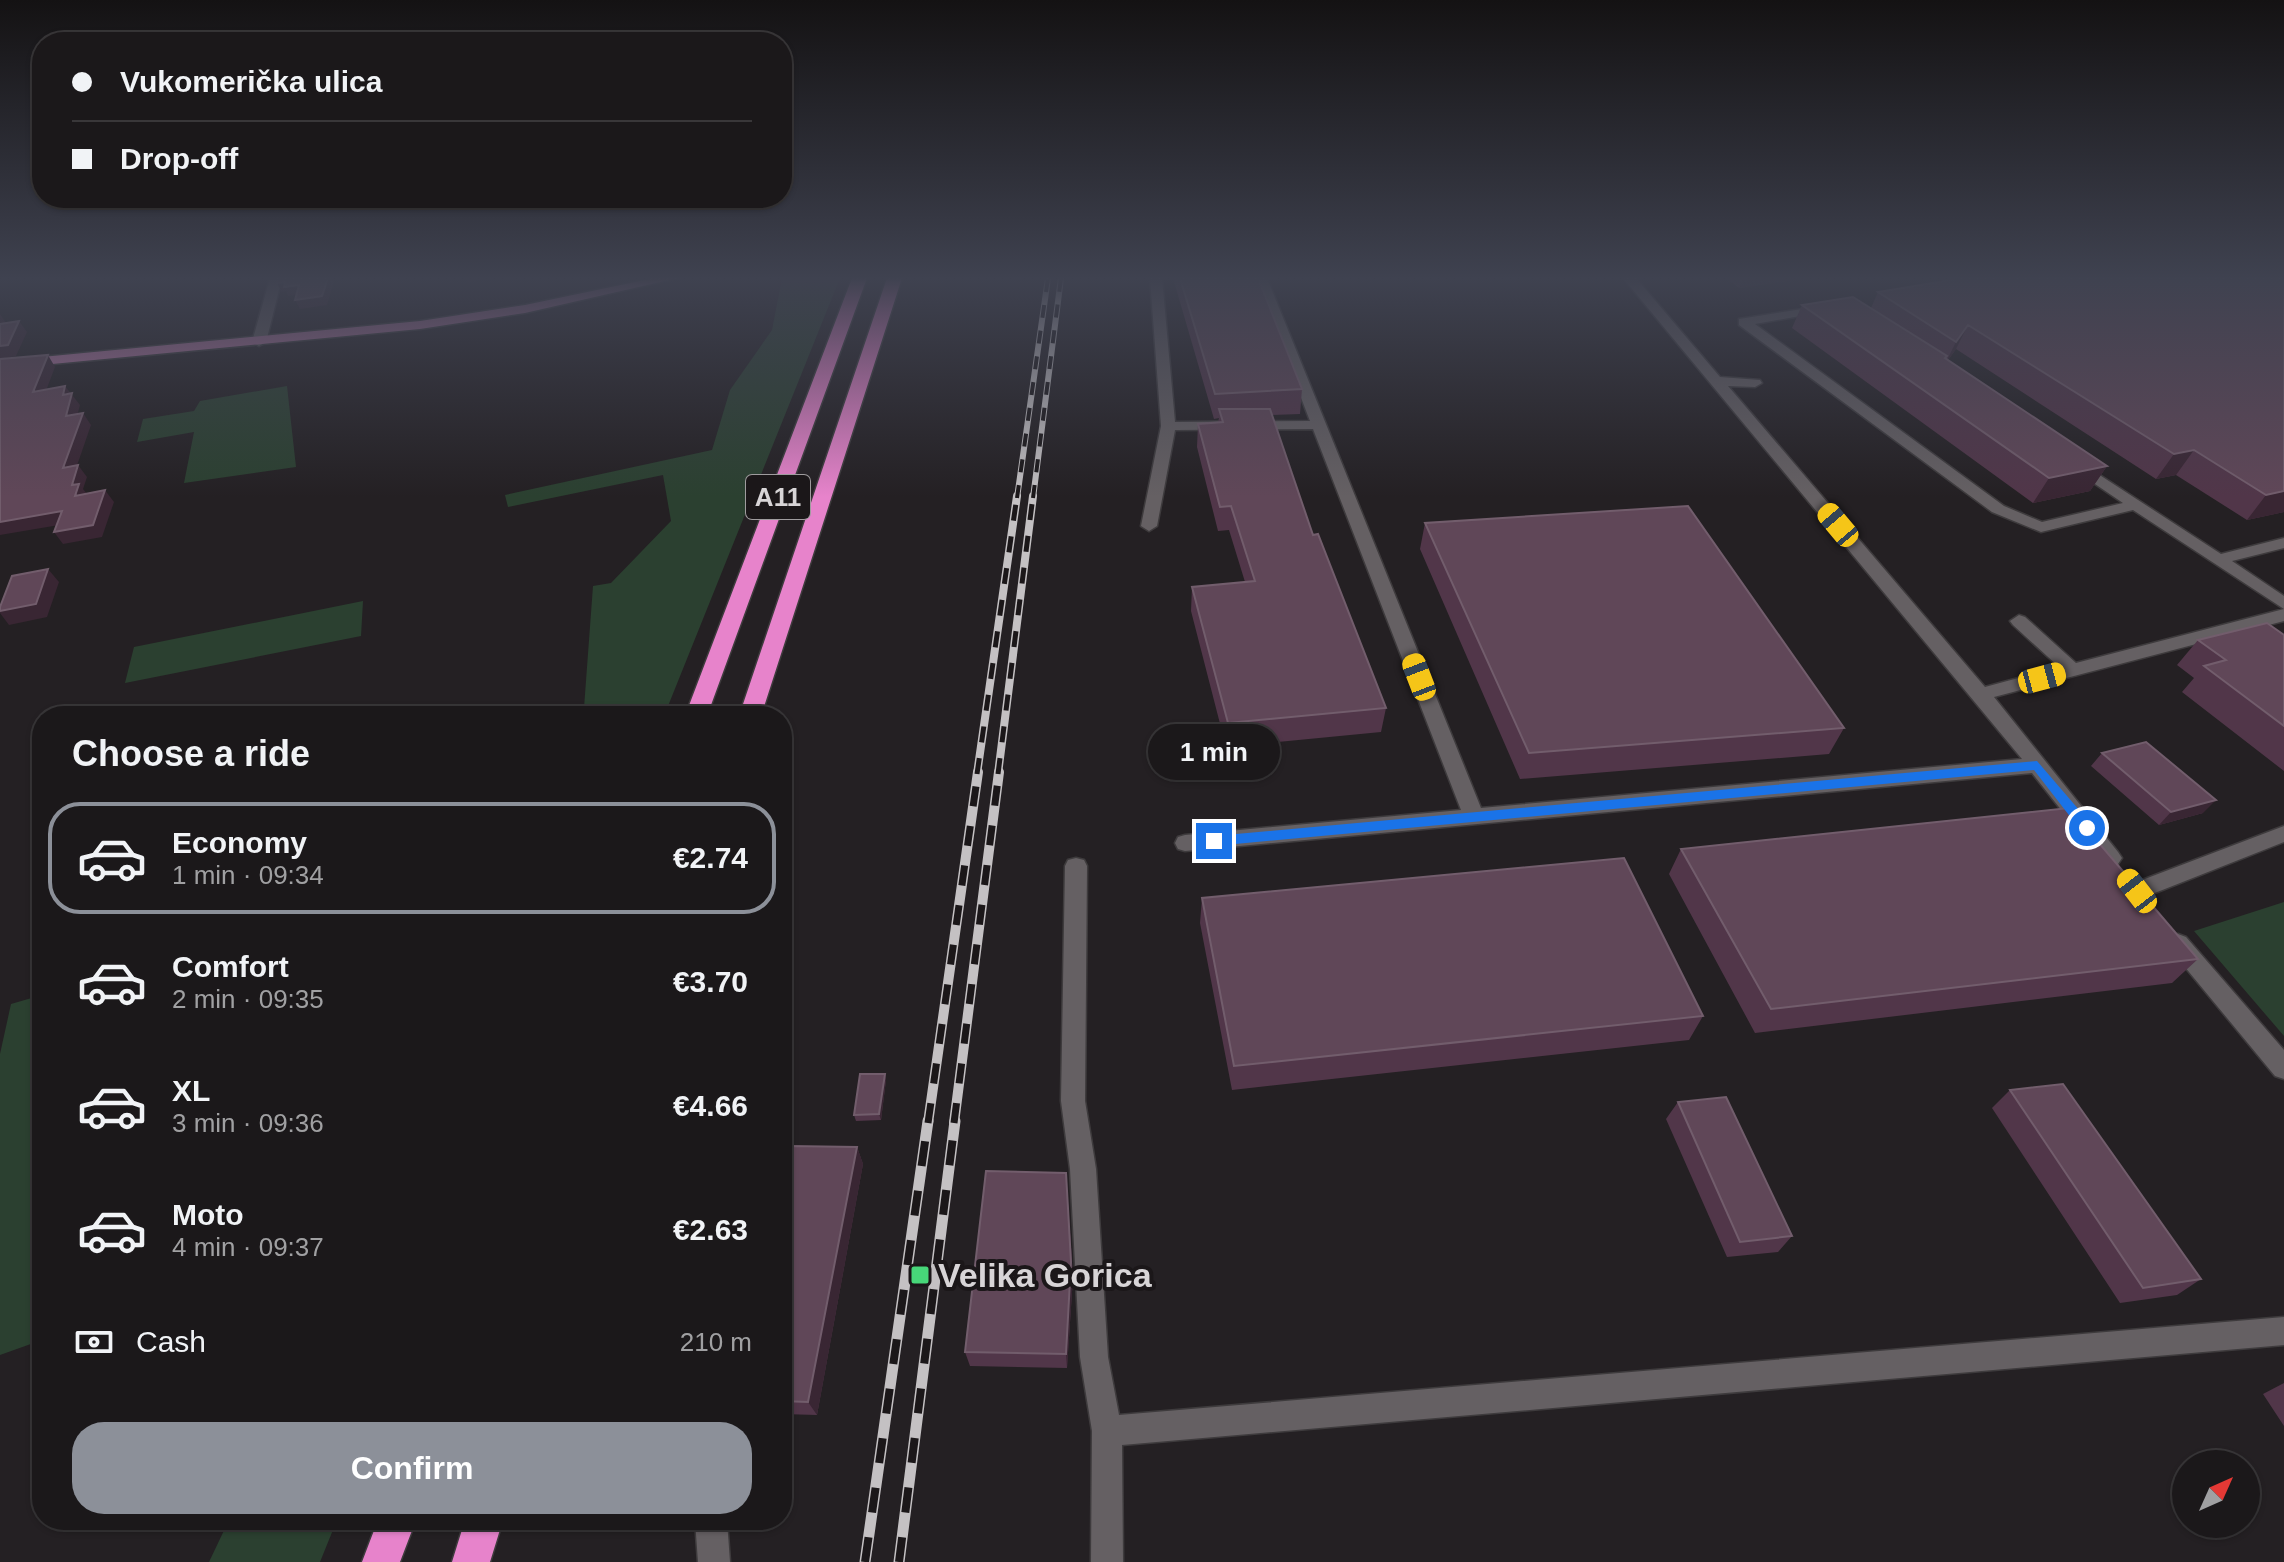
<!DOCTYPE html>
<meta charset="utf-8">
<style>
:root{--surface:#1b181a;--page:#282527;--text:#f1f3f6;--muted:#a0a0a2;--line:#393739;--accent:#8c9099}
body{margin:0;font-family:Arial,sans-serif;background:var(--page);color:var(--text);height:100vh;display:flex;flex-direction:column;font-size:30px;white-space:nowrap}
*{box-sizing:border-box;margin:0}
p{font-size:26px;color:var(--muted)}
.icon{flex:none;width:44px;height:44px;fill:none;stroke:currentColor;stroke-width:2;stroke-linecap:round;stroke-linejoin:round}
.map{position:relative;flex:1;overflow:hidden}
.sheet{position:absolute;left:32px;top:706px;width:760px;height:824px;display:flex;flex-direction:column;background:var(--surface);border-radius:32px;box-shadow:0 2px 6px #0004,0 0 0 2px var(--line)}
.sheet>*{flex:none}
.hud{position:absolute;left:32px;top:32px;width:760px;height:176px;border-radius:32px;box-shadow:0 2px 6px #0004,0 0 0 2px var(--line);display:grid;align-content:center;height:176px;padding:0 40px;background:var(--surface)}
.needle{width:52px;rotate:45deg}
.fabs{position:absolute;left:2172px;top:1450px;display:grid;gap:16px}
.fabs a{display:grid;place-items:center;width:88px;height:88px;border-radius:50%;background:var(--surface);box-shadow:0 2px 6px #0004,0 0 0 2px var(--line);font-size:40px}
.end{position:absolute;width:36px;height:36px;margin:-18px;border:10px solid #1a73e8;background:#fff;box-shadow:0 0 0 4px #fff}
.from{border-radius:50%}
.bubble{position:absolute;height:56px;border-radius:28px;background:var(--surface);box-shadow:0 2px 6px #0004,0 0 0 2px var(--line);font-size:26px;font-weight:700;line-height:56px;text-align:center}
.car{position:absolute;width:24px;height:48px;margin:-24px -12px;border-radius:10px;box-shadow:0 0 6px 2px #0007;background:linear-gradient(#f5c518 24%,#345 0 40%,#f5c518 0 76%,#345 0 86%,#f5c518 0)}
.hud b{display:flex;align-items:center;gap:28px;height:76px;font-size:30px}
.hud b+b{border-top:2px solid var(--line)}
.hud i{width:20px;height:20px;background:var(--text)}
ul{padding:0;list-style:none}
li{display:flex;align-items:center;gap:24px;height:112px;margin:0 16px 12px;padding:0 24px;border:4px solid transparent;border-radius:32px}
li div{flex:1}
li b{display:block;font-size:30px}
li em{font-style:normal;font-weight:700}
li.on{border-color:var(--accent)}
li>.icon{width:72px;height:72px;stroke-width:1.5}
h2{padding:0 40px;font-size:36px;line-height:96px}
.pay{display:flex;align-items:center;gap:20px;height:88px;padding:0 40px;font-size:30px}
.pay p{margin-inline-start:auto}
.primary-button{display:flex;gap:16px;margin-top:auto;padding:16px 40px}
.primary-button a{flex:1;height:92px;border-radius:32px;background:var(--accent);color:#fff;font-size:32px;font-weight:700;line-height:92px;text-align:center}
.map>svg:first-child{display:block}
.green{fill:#2b4030}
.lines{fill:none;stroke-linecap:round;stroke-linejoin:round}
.minor-casing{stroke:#3e3b3d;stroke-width:3}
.major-casing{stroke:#3e3b3d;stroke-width:3}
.highway-casing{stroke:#3e3b3d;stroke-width:3}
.minor{fill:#656063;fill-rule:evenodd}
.major{fill:#b375a1;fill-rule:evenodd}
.highway{fill:#e783cb;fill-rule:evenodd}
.rail-far3-casing{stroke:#c4c1c3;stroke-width:6}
.rail-far2-casing{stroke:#c4c1c3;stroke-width:8}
.rail-far1-casing{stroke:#c4c1c3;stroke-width:10}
.rail-casing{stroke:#c4c1c3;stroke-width:11}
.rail-far3{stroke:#1b1719;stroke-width:4;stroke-dasharray:13;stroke-linecap:butt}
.rail-far2{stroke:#1b1719;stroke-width:5;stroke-dasharray:16;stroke-linecap:butt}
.rail-far1{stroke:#1b1719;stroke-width:7;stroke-dasharray:20;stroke-linecap:butt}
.rail{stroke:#1b1719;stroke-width:8;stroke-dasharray:25;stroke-linecap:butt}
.wall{fill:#513649}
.shaded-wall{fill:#392633}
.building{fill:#604758;stroke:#725d6c;stroke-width:2}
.route{fill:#1a73e8}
.poi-dot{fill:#47d779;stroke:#1b1719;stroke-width:3}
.labels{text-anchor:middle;stroke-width:8;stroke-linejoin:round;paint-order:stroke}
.shield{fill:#1b1719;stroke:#9f9c9e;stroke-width:2}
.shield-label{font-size:26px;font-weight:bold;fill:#d8d5d7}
.near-poi-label{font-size:34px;font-weight:bold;fill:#d8d5d7;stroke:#1b1719;text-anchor:start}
</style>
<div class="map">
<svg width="2284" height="1562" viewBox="0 0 2284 1562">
<rect width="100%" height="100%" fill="#242023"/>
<!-- green -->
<path class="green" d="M782 278H840L664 716H560L584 708 593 586 611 583 671 521 663 475 508 507 505 495 712 450 730 390 772 330Z
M287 386 296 467 184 483 194 432 137 442 143 419 194 411 200 401Z
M363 601 361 636 125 683 134 647Z
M2284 902V1036L2194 931Z
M42 995V1340L0 1355V1054L11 1004Z
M229 1520H337L320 1562H209Z"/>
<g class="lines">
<defs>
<path id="minor" d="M270 278H282L266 342 259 346 252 342Z
M1150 278H1162L1175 422 1310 421 1255 278H1267L1481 808 2022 759 1623 278H1636L1720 377 1760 380 1762 383 1755 387 1728 386 1985 687 2059 667 2013 625 2010 621 2019 615 2025 617 2076 663 2284 609 2133 510 2041 532 1992 512 1739 325V319L1828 305V311L1755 324 2004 506 2042 522 2123 503 2070 467 2067 464 2075 459 2221 554 2284 538V548L2232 561 2284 596V621L1994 697 2118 852 2122 858 2118 864H2104L2032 773 1185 851 1178 849 1175 843 1178 837 1185 835 1461 810 1313 429 1175 430 1157 526 1149 531 1141 526 1161 426Z
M2284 826V842L2137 900 2129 897 2126 891 2129 885Z
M1076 858 1084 860 1087 866 1085 1101 1096 1169 1108 1357 1119 1415 2284 1317V1345L1122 1445 1123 1562H1091L1092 1431 1080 1357 1070 1169 1061 1101 1065 866 1068 860Z
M2178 934 2186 937 2284 1050V1079L2275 1076 2170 949 2167 943 2170 937Z
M695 1520H727L730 1562H698Z"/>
<path id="major" d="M654 278H678L525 313 420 329 0 369V361L420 321 525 305Z"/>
<path id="highway" d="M852 278H867L707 716H685Z
M887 278H902L761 716H739Z
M378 1520H416L400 1562H362Z
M465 1520H503L490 1562H452Z"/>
</defs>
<!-- minor casing -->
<use href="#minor" class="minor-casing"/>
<!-- major casing -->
<use href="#major" class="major-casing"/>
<!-- highway casing -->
<use href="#highway" class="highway-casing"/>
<!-- minor -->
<use href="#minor" class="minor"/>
<!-- major -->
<use href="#major" class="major"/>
<!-- highway -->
<use href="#highway" class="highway"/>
<defs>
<path id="rail-far3" d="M1017 498 1048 278
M1033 498 1061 278"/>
<path id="rail-far2" d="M977 774 1017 496
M998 774 1033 496"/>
<path id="rail-far1" d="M928 1123 978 772
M954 1123 999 772"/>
<path id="rail" d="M865 1562 928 1121
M899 1562 955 1121"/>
</defs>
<!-- rail-far3 casing -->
<use href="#rail-far3" class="rail-far3-casing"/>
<!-- rail-far2 casing -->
<use href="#rail-far2" class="rail-far2-casing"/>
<!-- rail-far1 casing -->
<use href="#rail-far1" class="rail-far1-casing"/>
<!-- rail casing -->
<use href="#rail" class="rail-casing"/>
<!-- rail-far3 -->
<use href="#rail-far3" class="rail-far3"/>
<!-- rail-far2 -->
<use href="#rail-far2" class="rail-far2"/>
<!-- rail-far1 -->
<use href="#rail-far1" class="rail-far1"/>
<!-- rail -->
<use href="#rail" class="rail"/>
</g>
<!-- wall -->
<path class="wall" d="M1173 278H1258L1302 389 1300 414 1272 415 1313 535 1386 708 1381 732 1226 747 1191 611 1192 587 1245 582 1229 530 1218 531 1197 447 1198 424 1218 422 1219 418 1214 419Z
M1726 278H1806L1739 288Z
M2284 278V512L2247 520 2176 475 2156 479 1956 349 1948 360 2107 466 2090 491 2033 503 1792 328 1802 305 1871 308 1878 292Z
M1425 523 1844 728 1829 754 1520 779 1420 549Z
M2284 635V771L2182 692 2194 678 2177 665 2198 640Z
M2102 753 2203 813 2159 825 2091 766Z
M1681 849 2198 959 2172 983 1755 1033 1669 874Z
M1202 898 1703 1016 1689 1040 1232 1090 1200 923Z
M885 1074 886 1080 881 1120 856 1121 854 1115Z
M2010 1090 2201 1279 2177 1295 2120 1303 1992 1108Z
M1678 1102 1792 1236 1778 1252 1727 1257 1666 1119Z
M857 1147 863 1164 817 1415 782 1414V1182Z
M1066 1173 1073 1277 1067 1368 970 1366 965 1352Z
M2284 1383V1426L2263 1394Z"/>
<!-- shaded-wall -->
<path class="shaded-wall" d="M328 278H335L327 305 300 309 295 300Z
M466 278H494L468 282Z
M1743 278H1806L1739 288Z
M285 282 299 285 303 294 288 296 286 291 282 292 277 283Z
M0 314 8 326 0 331Z
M19 321 27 332 16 356 0 359V346Z
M1968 325 1956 349 1944 366 1956 342Z
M48 355 55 367 41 404 33 392Z
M65 386 80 405 74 428 66 416 63 395Z
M83 413 91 425 72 480 63 468Z
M2194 450 2176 475 2156 479 2174 454Z
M78 465 87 477 83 489 88 495 75 496 72 485Z
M2107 466 2090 491 2033 503 2049 478Z
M105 490 114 502 102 537 63 544 54 532Z
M2284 491V512L2247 520 2266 495Z
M62 511 71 523 0 535V522Z
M48 569 59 582 47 617 9 625 0 613V611Z
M2216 800 2203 813 2159 825 2171 812Z
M885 1074 886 1080 881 1120 879 1114Z
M857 1147 863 1164 817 1415 808 1402Z
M1066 1173 1073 1277 1067 1368 1066 1354Z"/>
<!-- building -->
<path class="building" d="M279 278H328L322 296 295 300 299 285 284 287 285 282 277 283Z
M1180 278H1258L1302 389 1215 394Z
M1963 278H2284V491L2266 495 2194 450 2174 454 1968 325 1956 342 1878 292Z
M1853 297 1947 356 1945 358 2107 466 2049 478 1802 305Z
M19 321 8 345 0 346V324Z
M48 355 33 392 65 386 63 395 72 393 66 416 83 413 63 468 78 465 72 485 79 484 75 496 105 490 93 525 54 532 62 511 0 522V359Z
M1219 409H1270L1313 535 1318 534 1386 708 1228 723 1192 587 1255 581 1231 506 1220 507 1198 424 1223 422Z
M1688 506 1844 728 1529 753 1425 523Z
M48 569 36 604 0 611V607L12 576Z
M2267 623 2284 635V726L2204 666 2226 660 2198 640Z
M2146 742 2216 800 2171 812 2102 753Z
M2069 808 2198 959 1771 1009 1681 849Z
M1624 858 1703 1016 1234 1066 1202 898Z
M860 1074H885L879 1114 854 1115Z
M2063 1084 2201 1279 2143 1288 2010 1090Z
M1726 1097 1792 1236 1740 1242 1678 1102Z
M790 1146 857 1147 808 1402 782 1401V1182Z
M986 1171 1066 1173 1071 1262 1066 1354 965 1352Z"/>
<!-- sky -->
<linearGradient id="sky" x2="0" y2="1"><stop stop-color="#141213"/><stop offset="0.56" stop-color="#3f4250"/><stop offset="1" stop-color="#3f4250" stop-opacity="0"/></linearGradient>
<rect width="2284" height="497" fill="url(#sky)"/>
<!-- route -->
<path class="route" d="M2037 761 2092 825V832H2082L2034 770 1214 846 1207 841 1214 836Z"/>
<!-- markers -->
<rect class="poi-dot" x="910" y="1265" width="20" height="20" rx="4"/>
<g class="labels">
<!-- shield labels -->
<rect class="shield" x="746" y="475" width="64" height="44" rx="6"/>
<g class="shield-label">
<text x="778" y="506">A11</text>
</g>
<!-- near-poi labels -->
<g class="near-poi-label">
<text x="938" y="1287">Velika Gorica</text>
</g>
</g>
</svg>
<div class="fabs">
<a><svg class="needle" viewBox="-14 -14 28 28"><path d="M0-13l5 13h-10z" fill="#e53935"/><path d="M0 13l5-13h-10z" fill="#a0a0a2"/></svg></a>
</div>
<i class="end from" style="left:2087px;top:828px"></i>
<i class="end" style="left:1214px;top:841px"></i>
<div class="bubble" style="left:1148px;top:724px;width:132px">1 min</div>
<i class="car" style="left:1838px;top:525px;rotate:320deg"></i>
<i class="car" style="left:1419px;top:677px;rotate:339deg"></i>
<i class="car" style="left:2042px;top:678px;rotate:75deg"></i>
<i class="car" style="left:2137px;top:891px;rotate:322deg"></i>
<div class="hud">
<b><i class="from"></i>Vukomerička ulica</b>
<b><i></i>Drop-off</b>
</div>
<section class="sheet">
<h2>Choose a ride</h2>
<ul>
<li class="on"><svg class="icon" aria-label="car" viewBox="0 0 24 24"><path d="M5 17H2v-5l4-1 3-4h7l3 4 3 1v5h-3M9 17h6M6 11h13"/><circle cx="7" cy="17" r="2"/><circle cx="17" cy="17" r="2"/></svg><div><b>Economy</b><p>1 min · 09:34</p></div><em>€2.74</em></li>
<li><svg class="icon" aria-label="car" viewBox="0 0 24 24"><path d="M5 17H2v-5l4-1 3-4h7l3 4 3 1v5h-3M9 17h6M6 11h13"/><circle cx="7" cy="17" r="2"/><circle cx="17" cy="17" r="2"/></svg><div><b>Comfort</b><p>2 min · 09:35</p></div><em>€3.70</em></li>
<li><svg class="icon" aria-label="car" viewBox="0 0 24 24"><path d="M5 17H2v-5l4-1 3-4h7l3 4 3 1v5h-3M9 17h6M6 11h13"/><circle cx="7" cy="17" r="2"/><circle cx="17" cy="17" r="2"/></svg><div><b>XL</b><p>3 min · 09:36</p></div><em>€4.66</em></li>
<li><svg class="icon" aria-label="car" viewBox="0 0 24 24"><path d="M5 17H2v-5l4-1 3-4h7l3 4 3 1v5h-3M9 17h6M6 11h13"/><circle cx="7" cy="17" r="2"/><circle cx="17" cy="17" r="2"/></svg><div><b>Moto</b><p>4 min · 09:37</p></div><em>€2.63</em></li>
</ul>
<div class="pay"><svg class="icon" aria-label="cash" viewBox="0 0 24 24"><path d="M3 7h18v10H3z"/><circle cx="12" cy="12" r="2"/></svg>Cash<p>210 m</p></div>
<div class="primary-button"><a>Confirm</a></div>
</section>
</div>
